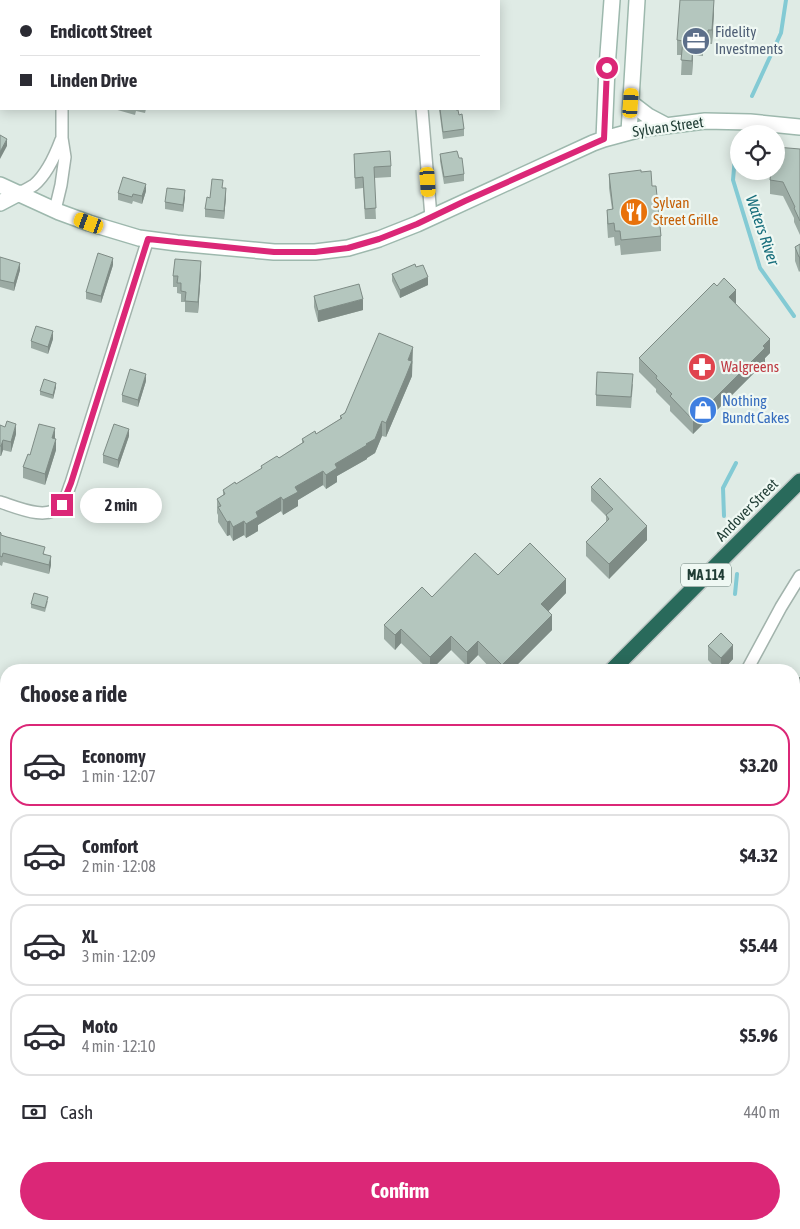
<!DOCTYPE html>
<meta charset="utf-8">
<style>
:root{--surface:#fff;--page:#f7f7f7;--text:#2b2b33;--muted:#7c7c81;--line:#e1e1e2;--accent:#db2777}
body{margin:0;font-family:"Asap Condensed",sans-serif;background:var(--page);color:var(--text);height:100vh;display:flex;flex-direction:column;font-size:19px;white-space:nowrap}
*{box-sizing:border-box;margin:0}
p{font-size:16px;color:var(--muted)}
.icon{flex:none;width:28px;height:28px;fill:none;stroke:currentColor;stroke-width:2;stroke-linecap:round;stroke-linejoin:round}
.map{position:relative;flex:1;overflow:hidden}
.side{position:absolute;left:0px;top:664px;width:800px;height:566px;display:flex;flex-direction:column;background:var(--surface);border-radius:20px 20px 0 0;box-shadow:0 2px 12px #0003}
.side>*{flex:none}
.hud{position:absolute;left:0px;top:0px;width:500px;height:110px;box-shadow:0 2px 12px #0003;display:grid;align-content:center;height:110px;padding:0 20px;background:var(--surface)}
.controls{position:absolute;left:730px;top:125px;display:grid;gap:10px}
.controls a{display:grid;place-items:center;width:55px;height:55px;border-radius:50%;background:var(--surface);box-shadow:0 2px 12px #0003;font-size:25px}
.end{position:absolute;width:22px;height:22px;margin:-11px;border:6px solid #db2777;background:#fff;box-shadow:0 0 0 2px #fff}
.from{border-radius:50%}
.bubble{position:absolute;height:35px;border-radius:18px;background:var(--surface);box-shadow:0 2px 12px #0003;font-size:16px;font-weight:700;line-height:35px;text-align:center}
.car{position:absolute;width:15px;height:30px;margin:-15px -8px;border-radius:6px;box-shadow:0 0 4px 1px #0007;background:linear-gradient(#f5c518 24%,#345 0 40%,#f5c518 0 76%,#345 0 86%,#f5c518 0)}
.hud b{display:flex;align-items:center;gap:18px;height:48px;font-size:19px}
.hud b+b{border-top:1px solid var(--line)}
.hud i{width:12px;height:12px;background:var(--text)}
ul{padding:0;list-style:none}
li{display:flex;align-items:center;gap:15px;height:82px;margin:0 10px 8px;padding:0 10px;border:2px solid var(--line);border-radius:20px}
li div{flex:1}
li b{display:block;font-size:19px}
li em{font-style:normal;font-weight:700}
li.on{border-color:var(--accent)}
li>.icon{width:45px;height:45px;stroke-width:1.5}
h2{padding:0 20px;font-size:22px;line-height:60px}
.pay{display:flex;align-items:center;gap:12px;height:55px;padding:0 20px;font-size:19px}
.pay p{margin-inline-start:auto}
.action{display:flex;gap:10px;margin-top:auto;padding:10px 20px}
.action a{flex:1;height:58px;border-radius:30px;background:var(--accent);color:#fff;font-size:20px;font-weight:700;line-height:58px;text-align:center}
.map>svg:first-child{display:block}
.built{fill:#cddbd4}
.wetland{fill:url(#wetland-marsh)}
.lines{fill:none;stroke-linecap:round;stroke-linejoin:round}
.stream{stroke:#83cad4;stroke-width:4}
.street-casing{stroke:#a2b3ac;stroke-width:14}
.secondary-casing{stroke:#9db8ad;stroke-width:18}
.highway-casing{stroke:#c0c8c6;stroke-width:18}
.street{stroke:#fff;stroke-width:11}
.secondary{stroke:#fff;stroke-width:15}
.highway{stroke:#296a5b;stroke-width:15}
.wall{fill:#9baaa3}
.shaded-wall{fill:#7e8b85}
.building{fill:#b4c6be;stroke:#7e8b85}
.route{stroke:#db2777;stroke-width:6}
.labels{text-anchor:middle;stroke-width:4.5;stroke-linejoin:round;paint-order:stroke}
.shield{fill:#eff8f3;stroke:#5d746d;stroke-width:1}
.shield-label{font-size:14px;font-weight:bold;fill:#1f3c34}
.service-label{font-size:15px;fill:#4e5e75;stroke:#eff8f3;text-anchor:start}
.street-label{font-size:15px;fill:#1f3c34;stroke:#eff8f3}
.food-label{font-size:15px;fill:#c56008;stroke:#eff8f3;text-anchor:start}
.health-label{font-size:15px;fill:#be3a42;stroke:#eff8f3;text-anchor:start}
.shop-label{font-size:15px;fill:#366cbe;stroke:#eff8f3;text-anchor:start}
.water-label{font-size:16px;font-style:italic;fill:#166d7b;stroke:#eff8f3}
</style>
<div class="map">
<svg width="800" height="1229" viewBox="0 0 800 1229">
<defs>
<pattern id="wetland-marsh" width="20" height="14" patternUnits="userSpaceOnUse" patternTransform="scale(1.25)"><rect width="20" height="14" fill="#b6dec0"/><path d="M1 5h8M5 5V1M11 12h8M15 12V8" fill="none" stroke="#9cbfa6"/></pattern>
</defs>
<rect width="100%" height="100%" fill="#dfebe5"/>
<!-- built -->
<path class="built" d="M92 1224H132V1229H87Z"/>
<!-- wetland -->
<path class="wetland" d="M794 952 800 955V1071L794 1067Z"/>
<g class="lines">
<!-- stream -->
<path class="stream" d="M752 96 781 33 786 0
M736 145 733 180 760 268 794 316
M724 516 723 488 736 463
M735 594 737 574
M323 1229 330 1224"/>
<defs>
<path id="street" d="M412 0V1
M90 1V0
M422 109 431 217
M19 193C24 191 29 188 34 185 47 174 55 156 61 140
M55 210 61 185 65 157 62 138V109
M0 502C16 507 48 522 61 505 66 500 68 490 71 483L148 239
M747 670 781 607 800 576
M0 840 6 841
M0 978H6
M0 1131 6 1133
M255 1224 258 1229"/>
<path id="secondary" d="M631 103 648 116 667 126
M629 132 637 0
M604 139 607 68 612 0
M0 185 59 212 89 223 139 238 177 243 274 252H315L348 248 379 239 417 224 593 143 604 139 641 129 705 121 750 122 800 127
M0 203 19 193"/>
<path id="highway" d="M612 670 800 481
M57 1229 62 1224"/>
</defs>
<!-- street casing -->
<use href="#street" class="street-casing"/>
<!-- secondary casing -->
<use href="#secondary" class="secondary-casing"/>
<!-- highway casing -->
<use href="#highway" class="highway-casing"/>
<!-- street -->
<use href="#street" class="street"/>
<!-- secondary -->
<use href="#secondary" class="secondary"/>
<!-- highway -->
<use href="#highway" class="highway"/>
</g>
<!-- wall -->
<path class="wall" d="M714 12 712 44H708V47H703V56L693 55 692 75H681L682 55H677V40Z
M1 19V59H0V24Z
M114 109H146L145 113 136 111 135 115Z
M439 109H456L464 129V136L443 139Z
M800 149V235L794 222V218L783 196 770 194V180Z
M354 154 391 166V177L374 178 376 219H365L363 188 355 189Z
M440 154 459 158 464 174V181L444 184 440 161Z
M641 172 652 186 661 236V251L621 255 620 245 615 246 614 237 608 238 607 224V210L612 209 609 188V174Z
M223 188 226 196 224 219 205 217V209L210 198Z
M146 191 142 204 133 201 132 204 118 200V193Z
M185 197 183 212 165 209V202Z
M800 244V271L799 272 795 261V247Z
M0 257 20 270 14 291 0 287Z
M113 265 101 303 86 299V292Z
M416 267 428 285 400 298 392 281V274Z
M201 272 198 313 185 312V302H181V294L177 293V287H173V276Z
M314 296 363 310 318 322 314 307Z
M736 304 770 353 765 358V362L693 434 670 411V406L656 392V389L639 372V358Z
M53 339 48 354 31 348V341Z
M413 362 412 364V376L386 437 382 436 375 453 367 458V459L337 476V482L326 489 323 485 298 500V506L283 515 281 511 258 525V531L246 538 244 535 233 541 230 535 227 536 218 522V515L217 513V499L223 495V490L236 484 261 469V466L279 458 302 443V439L316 434 340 419V416Z
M146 381 138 407 122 402V395Z
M633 384 631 408 596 406V395Z
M56 387 53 399 40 395V391Z
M0 425 16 434 11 452 3 450 1 456H0Z
M129 436 118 468 103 463V455Z
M55 439 56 450 45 485 23 478V467L30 455Z
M591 487 647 540 609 579 586 556V542L606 522V516L591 501Z
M0 532 1 535 45 554 51 565 49 574 3 562 2 566 0 565Z
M498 575 566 593 548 611 552 630 512 670H492L478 655 467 666 451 650 431 670H429L401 643 395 650 384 639V625L432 597Z
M48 601 45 612 31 608V604Z
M708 646 733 659 723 670H718L708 660Z
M800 677V702L794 699V688Z
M0 1079 6 1087 3 1102H0Z
M6 1202V1212L5 1211V1203Z"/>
<!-- shaded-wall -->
<path class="shaded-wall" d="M714 0V12L712 44V30Z
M693 41V55L692 75V61Z
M7 139V146L0 159V152Z
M146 184V191L142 204V196Z
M226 188V196L224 219V211Z
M185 190V197L183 212V205Z
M799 257H800L799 272Z
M113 258V265L101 303V296Z
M201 261V272L198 313V302Z
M20 263V270L14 291V283Z
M428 277V285L400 298V290Z
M736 290V304L729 297Z
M363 299V310L318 322V311Z
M53 331V339L48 354V347Z
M770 339V353L765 358V362L693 434V420Z
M413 347 412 376 386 437V423L408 360Z
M146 374V381L138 407V400Z
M56 383V387L53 399V395Z
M382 421V436L375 453 367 458V459L337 476V482L326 489V475L335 464 366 444Z
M16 424V434L11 452V442Z
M55 428V439L52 438Z
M129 429V436L118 468V460Z
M56 439V450L45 485V474Z
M3 440V450L1 456V446Z
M323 471V485L298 500V506L283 515V500L295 487Z
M281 497V511L258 525V531L246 538V524L256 512Z
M230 521V535L227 536V522Z
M244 521V535L233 541V527Z
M647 526V540L609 579V564Z
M51 556V565L49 574V565Z
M566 579V593L541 619V604Z
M552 615V630L512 670H502V665Z
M401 629V643L395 650V635Z
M451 636V650L431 670H430V657Z
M478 641V655L467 666V652Z
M733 645V659L723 670H721V658Z
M4 745V752L0 771V764Z
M6 1080V1087L3 1102V1095Z
M294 1224H300L294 1228Z"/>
<!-- building -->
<path class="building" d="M148 0H222V1H148Z
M327 0H367V1H327Z
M680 0H714L712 30H708V33H703V42L693 41 692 61 681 60 683 41 677 40Z
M1 19V48H0V24Z
M440 109H456V110H458L459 115 462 114 464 129 443 132Z
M0 135 7 139 0 152Z
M776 147 800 149V221L794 208 795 207 783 182 770 180 771 171H776Z
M390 151 391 166 374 167 376 208 365 209 363 177 355 178 354 154Z
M457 151 459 158H462L464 174 444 177 440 154Z
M641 170V172L651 171 652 186H656L661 236 621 240 620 231H615L614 223 608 224 607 210 613 209 609 174Z
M123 177 146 184 142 196 133 194 132 197 118 193Z
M212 179 223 180 222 188H226L224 211 205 209 207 197 210 198Z
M167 188 185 190 183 205 165 202Z
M800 244V257H799L795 247Z
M98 253 113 258 101 296 86 292Z
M0 257 20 263 14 283 0 280Z
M175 259 201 261 198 302 185 301 186 292 181 291V283H177L178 276H173Z
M415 264 416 267 423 265 428 277 400 290 392 274Z
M724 278 736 290 729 297 770 339 763 346 765 348 693 420 670 396 672 394 656 378 657 376 639 358 714 283 717 286Z
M359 284 363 299 318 311 314 296Z
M36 326 53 331 48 347 31 341Z
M379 333 413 347 408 360 412 361 406 376 386 423 382 421 375 439 366 444 367 445 335 464 337 468 326 475 323 471 295 487 298 492 283 500 281 497 256 512 258 517 246 524 244 521 233 527 230 521 227 522 218 507 221 506 217 499 225 494 223 490 235 482 236 484 262 468 261 466 277 456 279 458 304 442 302 439 315 431 316 434 342 418 340 416 345 413Z
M130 369 146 374 138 400 122 395Z
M597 372 633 374 631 397 596 395Z
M44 379 56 383 53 395 40 391Z
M7 421 16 424 11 442 3 440 1 446H0V425L5 427Z
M39 424 55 428 52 438 56 439 45 474 23 467 28 454 30 455Z
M114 424 129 429 118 460 103 455Z
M600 478 647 526 609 564 586 542 609 519 606 515 613 509 591 487Z
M0 532 1 533V535L7 537 45 547 43 554 51 556 49 565 3 553 2 557 0 556Z
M530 543 566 579 541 604 552 615 502 665 478 641 467 652 451 636 430 657 401 629 395 635 384 625 422 587 432 597 475 553 498 575Z
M34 593 48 597 45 608 31 604Z
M721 633 733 645 721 658 708 646Z
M800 677V691L794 688Z
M0 744 4 745 0 764Z
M0 1079 6 1080 3 1095 0 1094Z
M210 1224H229L233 1229H205L211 1225Z"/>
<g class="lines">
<!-- route -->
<path class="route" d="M62 505 71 483 148 239 274 252H315L348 248 379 239 417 224 465 201 604 139 607 68"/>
</g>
<!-- icons -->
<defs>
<symbol id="office-disc" viewBox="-11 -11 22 22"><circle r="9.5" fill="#5c6f8a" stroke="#eff8f3"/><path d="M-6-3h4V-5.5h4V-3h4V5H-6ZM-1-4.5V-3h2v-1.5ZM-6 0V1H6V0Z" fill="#fff"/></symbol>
<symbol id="restaurant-disc" viewBox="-11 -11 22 22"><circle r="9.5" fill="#e8710a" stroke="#eff8f3"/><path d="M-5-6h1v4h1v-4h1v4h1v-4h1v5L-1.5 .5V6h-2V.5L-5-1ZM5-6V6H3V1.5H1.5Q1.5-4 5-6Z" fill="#fff"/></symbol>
<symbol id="pharmacy-disc" viewBox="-11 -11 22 22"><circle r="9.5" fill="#e0444e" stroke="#eff8f3"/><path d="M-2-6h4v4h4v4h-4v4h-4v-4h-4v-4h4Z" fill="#fff"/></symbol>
<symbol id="shop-disc" viewBox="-11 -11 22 22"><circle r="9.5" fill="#3f7fe0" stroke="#eff8f3"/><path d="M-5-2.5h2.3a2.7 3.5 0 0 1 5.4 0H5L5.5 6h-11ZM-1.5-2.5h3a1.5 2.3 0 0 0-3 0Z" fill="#fff"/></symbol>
</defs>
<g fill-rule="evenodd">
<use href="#office-disc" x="680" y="25" width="32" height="32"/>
<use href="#restaurant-disc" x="618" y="196" width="32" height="32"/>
<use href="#pharmacy-disc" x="686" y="351" width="32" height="32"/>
<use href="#shop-disc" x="687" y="394" width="32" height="32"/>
</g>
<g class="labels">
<!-- shield labels -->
<rect class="shield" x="681" y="563.5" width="50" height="23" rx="4"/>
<g class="shield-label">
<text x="706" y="580">MA 114</text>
</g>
<!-- service labels -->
<g class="service-label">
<text x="715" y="37">Fidelity<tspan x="715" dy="17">Investments</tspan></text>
</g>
<!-- street labels -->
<g class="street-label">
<text transform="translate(668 127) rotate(-8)" y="5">Sylvan Street</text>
<text transform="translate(747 510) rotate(-45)" y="5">Andover Street</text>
</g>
<!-- food labels -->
<g class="food-label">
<text x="653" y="208">Sylvan<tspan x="653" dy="17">Street Grille</tspan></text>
</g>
<!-- health labels -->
<g class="health-label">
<text x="721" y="372">Walgreens</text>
</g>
<!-- shop labels -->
<g class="shop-label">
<text x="722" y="406">Nothing<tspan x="722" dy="17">Bundt Cakes</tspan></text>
</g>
<!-- water labels -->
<g class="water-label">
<text transform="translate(763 230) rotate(71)" y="6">Waters River</text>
</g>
</g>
</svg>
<div class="controls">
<a><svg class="icon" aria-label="locate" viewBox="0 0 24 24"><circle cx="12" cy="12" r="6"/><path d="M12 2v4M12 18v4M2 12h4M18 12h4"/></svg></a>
</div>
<i class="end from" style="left:607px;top:68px"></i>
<i class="end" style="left:62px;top:505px"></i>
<div class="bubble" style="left:80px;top:488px;width:82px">2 min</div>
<i class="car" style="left:631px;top:103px;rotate:4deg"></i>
<i class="car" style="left:428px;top:182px;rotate:176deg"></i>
<i class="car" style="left:89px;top:223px;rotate:290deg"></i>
<div class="hud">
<b><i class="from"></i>Endicott Street</b>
<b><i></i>Linden Drive</b>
</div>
<section class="side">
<h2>Choose a ride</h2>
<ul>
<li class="on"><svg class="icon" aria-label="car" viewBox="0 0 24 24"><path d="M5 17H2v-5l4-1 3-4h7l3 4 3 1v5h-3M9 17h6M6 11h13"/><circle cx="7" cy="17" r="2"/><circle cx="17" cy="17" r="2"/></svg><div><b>Economy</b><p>1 min · 12:07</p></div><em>$3.20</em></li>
<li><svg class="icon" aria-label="car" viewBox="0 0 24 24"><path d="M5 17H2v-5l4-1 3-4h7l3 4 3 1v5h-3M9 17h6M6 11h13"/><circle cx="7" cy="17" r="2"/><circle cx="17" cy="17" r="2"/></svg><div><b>Comfort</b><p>2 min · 12:08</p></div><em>$4.32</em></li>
<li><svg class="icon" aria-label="car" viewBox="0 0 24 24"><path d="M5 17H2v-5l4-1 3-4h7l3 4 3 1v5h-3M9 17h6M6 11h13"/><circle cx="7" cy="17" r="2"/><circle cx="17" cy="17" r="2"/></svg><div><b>XL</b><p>3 min · 12:09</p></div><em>$5.44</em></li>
<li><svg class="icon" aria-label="car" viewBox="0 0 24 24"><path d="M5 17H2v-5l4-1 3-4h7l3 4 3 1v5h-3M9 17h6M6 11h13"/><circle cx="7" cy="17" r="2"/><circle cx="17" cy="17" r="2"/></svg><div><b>Moto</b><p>4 min · 12:10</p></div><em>$5.96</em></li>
</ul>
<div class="pay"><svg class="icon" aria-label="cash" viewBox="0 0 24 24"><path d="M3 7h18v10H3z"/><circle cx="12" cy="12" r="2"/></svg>Cash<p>440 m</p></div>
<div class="action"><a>Confirm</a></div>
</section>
</div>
